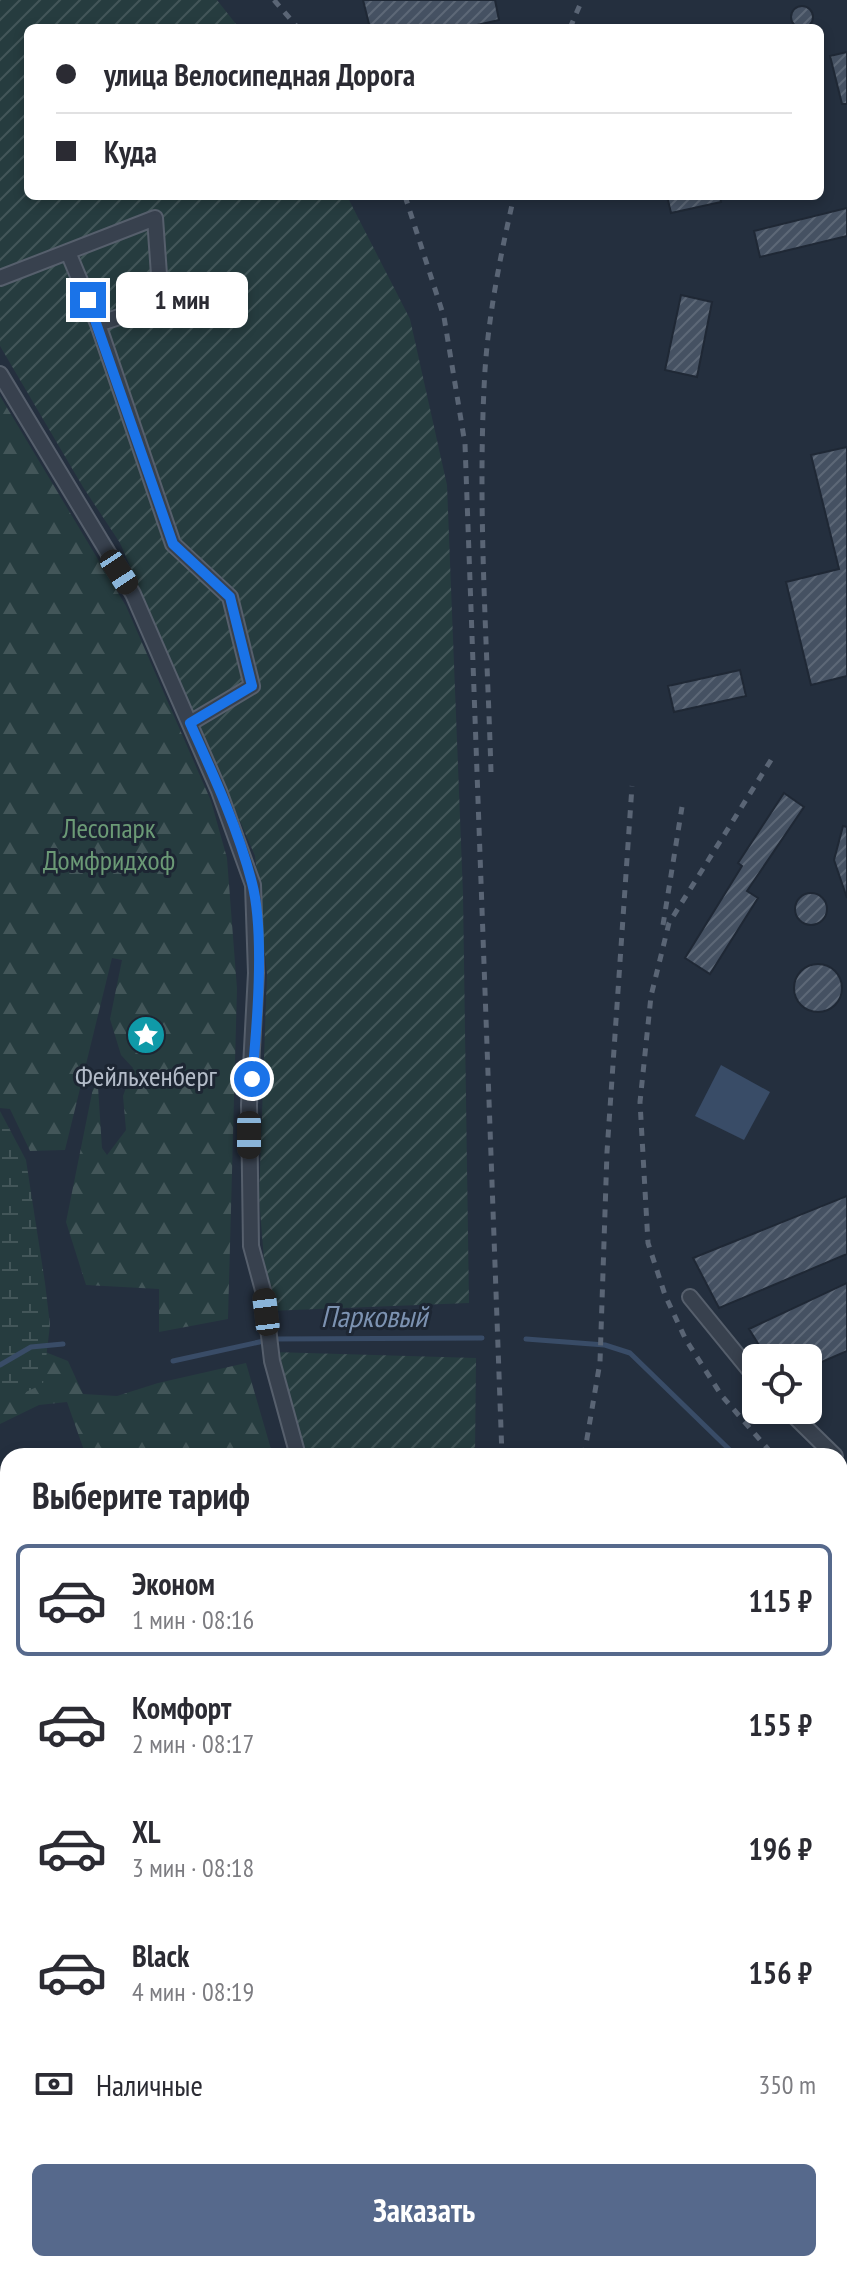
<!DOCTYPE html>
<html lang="ru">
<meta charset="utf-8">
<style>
:root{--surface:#fff;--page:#f2f2f3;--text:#2b2b33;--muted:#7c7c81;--line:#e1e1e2;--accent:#56698c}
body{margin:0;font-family:"PT Sans Narrow",sans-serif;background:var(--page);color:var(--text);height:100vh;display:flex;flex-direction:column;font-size:30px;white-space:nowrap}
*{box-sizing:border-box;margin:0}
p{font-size:26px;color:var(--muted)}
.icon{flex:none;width:44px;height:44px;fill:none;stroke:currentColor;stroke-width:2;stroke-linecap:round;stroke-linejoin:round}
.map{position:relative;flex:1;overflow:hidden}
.drawer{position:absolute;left:0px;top:1448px;width:848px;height:824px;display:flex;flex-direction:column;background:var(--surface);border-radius:24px 24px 0 0;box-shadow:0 4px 12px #0003}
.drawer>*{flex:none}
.hud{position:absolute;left:24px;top:24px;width:800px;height:176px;border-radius:12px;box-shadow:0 4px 12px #0003;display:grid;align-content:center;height:176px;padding:0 32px;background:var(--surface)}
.controls{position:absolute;left:742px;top:1344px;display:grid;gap:16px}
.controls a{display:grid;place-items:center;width:80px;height:80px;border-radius:12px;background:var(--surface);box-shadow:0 4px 12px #0003;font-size:40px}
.end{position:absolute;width:36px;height:36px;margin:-18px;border:10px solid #1a73e8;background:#fff;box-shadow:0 0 0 4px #fff}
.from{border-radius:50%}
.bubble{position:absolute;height:56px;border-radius:12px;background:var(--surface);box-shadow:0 4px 12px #0003;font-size:26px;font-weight:700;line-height:56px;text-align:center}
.car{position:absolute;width:24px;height:48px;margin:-24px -12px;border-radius:10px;box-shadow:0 0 6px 2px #0007;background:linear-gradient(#222 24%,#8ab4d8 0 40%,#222 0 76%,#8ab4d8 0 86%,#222 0)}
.hud b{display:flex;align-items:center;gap:28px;height:76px;font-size:30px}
.hud b+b{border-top:2px solid var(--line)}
.hud i{width:20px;height:20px;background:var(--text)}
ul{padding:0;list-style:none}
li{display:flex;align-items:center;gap:24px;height:112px;margin:0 16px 12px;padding:0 16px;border:4px solid transparent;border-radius:12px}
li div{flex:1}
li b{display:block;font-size:30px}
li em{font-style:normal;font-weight:700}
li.current{border-color:var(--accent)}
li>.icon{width:72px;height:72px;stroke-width:1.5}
h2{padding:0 32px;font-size:36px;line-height:96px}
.pay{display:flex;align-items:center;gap:20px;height:88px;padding:0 32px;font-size:30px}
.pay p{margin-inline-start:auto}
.cta{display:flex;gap:16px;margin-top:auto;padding:16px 32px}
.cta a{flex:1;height:92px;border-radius:12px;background:var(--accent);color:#fff;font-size:32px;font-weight:700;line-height:92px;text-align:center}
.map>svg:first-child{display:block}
.medical{fill:#32303f}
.forest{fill:url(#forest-firs)}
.wetland{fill:url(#wetland-marsh)}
.garden{fill:url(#garden-furrows)}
.water{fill:#394c67}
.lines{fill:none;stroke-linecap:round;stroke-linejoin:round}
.stream{stroke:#394c67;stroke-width:5}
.building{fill:url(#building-hatch);stroke:#1f2835;stroke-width:2}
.street-casing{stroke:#565f6c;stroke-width:18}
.street{stroke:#38414e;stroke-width:14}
.rail{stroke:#5a6575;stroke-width:5;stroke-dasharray:8 8;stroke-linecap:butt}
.route{stroke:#1a73e8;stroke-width:10}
.labels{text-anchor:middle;stroke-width:6;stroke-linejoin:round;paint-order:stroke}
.park-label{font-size:28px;fill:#6b9a76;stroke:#1d2633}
.poi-label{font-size:28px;fill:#b4bcc9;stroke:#1d2633}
.water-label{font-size:30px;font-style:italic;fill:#7c92b1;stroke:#1d2633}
</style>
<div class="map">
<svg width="847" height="2272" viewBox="0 0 847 2272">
<defs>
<pattern id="forest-firs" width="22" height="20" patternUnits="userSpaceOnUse" patternTransform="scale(2)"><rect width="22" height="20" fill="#263c3f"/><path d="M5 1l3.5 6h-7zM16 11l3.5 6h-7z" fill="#435659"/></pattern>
<pattern id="wetland-marsh" width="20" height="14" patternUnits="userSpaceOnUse" patternTransform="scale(2)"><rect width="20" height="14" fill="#263c3f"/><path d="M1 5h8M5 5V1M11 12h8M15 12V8" fill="none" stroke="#435659"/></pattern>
<pattern id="garden-furrows" width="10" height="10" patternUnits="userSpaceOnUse" patternTransform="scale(2)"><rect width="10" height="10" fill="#263c3f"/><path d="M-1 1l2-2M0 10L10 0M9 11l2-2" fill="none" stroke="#435659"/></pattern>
<pattern id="building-hatch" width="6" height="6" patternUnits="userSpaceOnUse" patternTransform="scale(2)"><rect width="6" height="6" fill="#455162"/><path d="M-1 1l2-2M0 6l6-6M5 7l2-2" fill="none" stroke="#5d6877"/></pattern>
</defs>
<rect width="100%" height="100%" fill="#242f3e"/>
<!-- medical -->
<path class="medical" d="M8 1580V2264H173L174 2272H0V1582Z"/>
<!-- forest -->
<path class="forest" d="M0 396 126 606 211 801 227 858 237 989 228 1319 159 1332V1289L86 1285 66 1222 93 1088 98 1087 102 1148 107 1155 126 1130 123 1096 133 1068 121 1055 110 1019 122 960 112 958 65 1150 30 1151 10 1109 0 1108Z
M0 1334 68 1361 83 1394 117 1396 158 1383 246 1363 273 1456H86L67 1402 39 1405 0 1424Z
M34 2264H173L174 2272H35Z"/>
<!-- wetland -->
<path class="wetland" d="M0 1111 26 1160 45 1283 50 1325 43 1384 0 1404Z"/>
<!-- garden -->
<path class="garden" d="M0 0H217L239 28H28V196H347L410 319 447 485 463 894 469 1303 268 1311 259 1197 267 974 255 856 120 543 83 487 0 346Z
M273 1352 476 1358 475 1456H302Z"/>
<!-- water -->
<path class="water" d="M721 1065 770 1092 744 1140 695 1116Z"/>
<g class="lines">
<!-- stream -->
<path class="stream" d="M526 1339 605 1345 630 1353 736 1456
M173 1361 273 1339 482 1338
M0 1365 31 1347 63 1344
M840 1551 847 1557"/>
</g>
<!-- building -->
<path class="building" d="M363 0H495L499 20 464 28H370Z
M791 17a11 11 0 1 1 22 0a11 11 0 1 1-22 0Z
M847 52V104H842L830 56Z
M667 196H720L721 202 671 213Z
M847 208V236L760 257 754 231Z
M681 295 712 302 697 377 665 370Z
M847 447V676L811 685 786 582 839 569 811 455Z
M740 670 746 696 674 712 668 686Z
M784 793 804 807 747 891 758 898 710 974 685 958 742 866 738 863Z
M843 826 847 827V898L834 860Z
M795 909a16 16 0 1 1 32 0a16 16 0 1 1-32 0Z
M794 988a24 24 0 1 1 48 0a24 24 0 1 1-48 0Z
M847 1196V1254L719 1308 693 1258Z
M847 1283V1351L808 1368V1358H767L749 1329Z"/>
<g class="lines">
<defs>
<path id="street" d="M68 252 98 324
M0 278 155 218 161 303 98 324 173 544 230 597 252 686 190 723
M0 374 133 594 219 791 253 885 256 973 249 1105 251 1246 264 1294 272 1361 298 1456
M690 1297 756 1378
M788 1410 835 1456
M179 2264 180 2272
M459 2264V2272"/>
</defs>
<!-- street casing -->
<use href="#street" class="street-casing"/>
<!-- street -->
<use href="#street" class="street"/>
<!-- rail -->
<path class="rail" d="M274 0 298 28
M570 28 582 0
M405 196 444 317 465 444 502 1456
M771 760 669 923 651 996 640 1102 648 1243 665 1295 686 1340 722 1396 774 1456
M491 772C487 639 477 504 485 370 489 311 501 253 514 196
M663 925 682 807
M584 1456 600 1362 607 1152 632 786
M840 1524 847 1531
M840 2022 847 2021
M840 2036 847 2035
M636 2264 639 2272
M652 2264 655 2272
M722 2264 725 2272"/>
</g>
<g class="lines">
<!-- route -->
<path class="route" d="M88 300 173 544 230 597 252 686 190 723C213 774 238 828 252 883 265 933 257 1026 252 1079"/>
</g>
<!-- icons -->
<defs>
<symbol id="sight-disc" viewBox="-11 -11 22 22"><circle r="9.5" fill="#0f9aa8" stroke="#1d2633"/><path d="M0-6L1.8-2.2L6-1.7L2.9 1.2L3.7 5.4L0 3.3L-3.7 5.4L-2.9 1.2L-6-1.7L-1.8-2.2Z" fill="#fff"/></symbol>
</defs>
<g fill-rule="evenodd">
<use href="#sight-disc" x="124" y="1013" width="44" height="44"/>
</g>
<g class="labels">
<!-- park labels -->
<g class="park-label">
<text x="109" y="838">Лесопарк<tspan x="109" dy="32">Домфридхоф</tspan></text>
</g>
<!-- poi labels -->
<g class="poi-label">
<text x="146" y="1086">Фейльхенберг</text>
</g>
<!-- water labels -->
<g class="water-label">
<text x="374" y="1327">Парковый</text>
</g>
</g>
</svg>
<div class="controls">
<a><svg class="icon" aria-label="locate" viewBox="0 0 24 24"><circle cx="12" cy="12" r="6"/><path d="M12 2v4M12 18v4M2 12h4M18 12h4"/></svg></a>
</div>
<i class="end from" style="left:252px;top:1079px"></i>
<i class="end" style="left:88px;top:300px"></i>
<div class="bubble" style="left:116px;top:272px;width:132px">1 мин</div>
<i class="car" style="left:119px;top:572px;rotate:147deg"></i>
<i class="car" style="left:249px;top:1135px;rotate:180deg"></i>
<i class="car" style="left:266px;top:1312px;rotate:353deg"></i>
<div class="hud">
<b><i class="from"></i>улица Велосипедная Дорога</b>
<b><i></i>Куда</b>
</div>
<section class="drawer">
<h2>Выберите тариф</h2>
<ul>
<li class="current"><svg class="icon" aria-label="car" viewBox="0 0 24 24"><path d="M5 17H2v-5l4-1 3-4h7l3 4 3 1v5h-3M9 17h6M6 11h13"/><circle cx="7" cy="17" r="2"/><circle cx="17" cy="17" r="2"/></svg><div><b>Эконом</b><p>1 мин · 08:16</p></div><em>115 ₽</em></li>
<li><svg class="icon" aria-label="car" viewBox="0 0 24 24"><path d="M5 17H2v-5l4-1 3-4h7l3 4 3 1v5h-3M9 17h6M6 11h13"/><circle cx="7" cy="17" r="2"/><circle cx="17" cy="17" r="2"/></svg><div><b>Комфорт</b><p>2 мин · 08:17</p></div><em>155 ₽</em></li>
<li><svg class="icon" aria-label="car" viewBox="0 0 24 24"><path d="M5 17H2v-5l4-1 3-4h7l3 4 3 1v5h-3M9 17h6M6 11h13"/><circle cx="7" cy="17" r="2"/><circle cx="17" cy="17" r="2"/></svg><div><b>XL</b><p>3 мин · 08:18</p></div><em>196 ₽</em></li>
<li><svg class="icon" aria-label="car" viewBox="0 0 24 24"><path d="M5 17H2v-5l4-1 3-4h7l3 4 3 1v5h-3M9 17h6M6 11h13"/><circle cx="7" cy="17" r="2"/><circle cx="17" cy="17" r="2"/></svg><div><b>Black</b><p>4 мин · 08:19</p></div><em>156 ₽</em></li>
</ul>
<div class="pay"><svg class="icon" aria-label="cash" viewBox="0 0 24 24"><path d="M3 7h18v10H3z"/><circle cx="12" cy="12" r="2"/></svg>Наличные<p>350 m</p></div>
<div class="cta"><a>Заказать</a></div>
</section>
</div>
